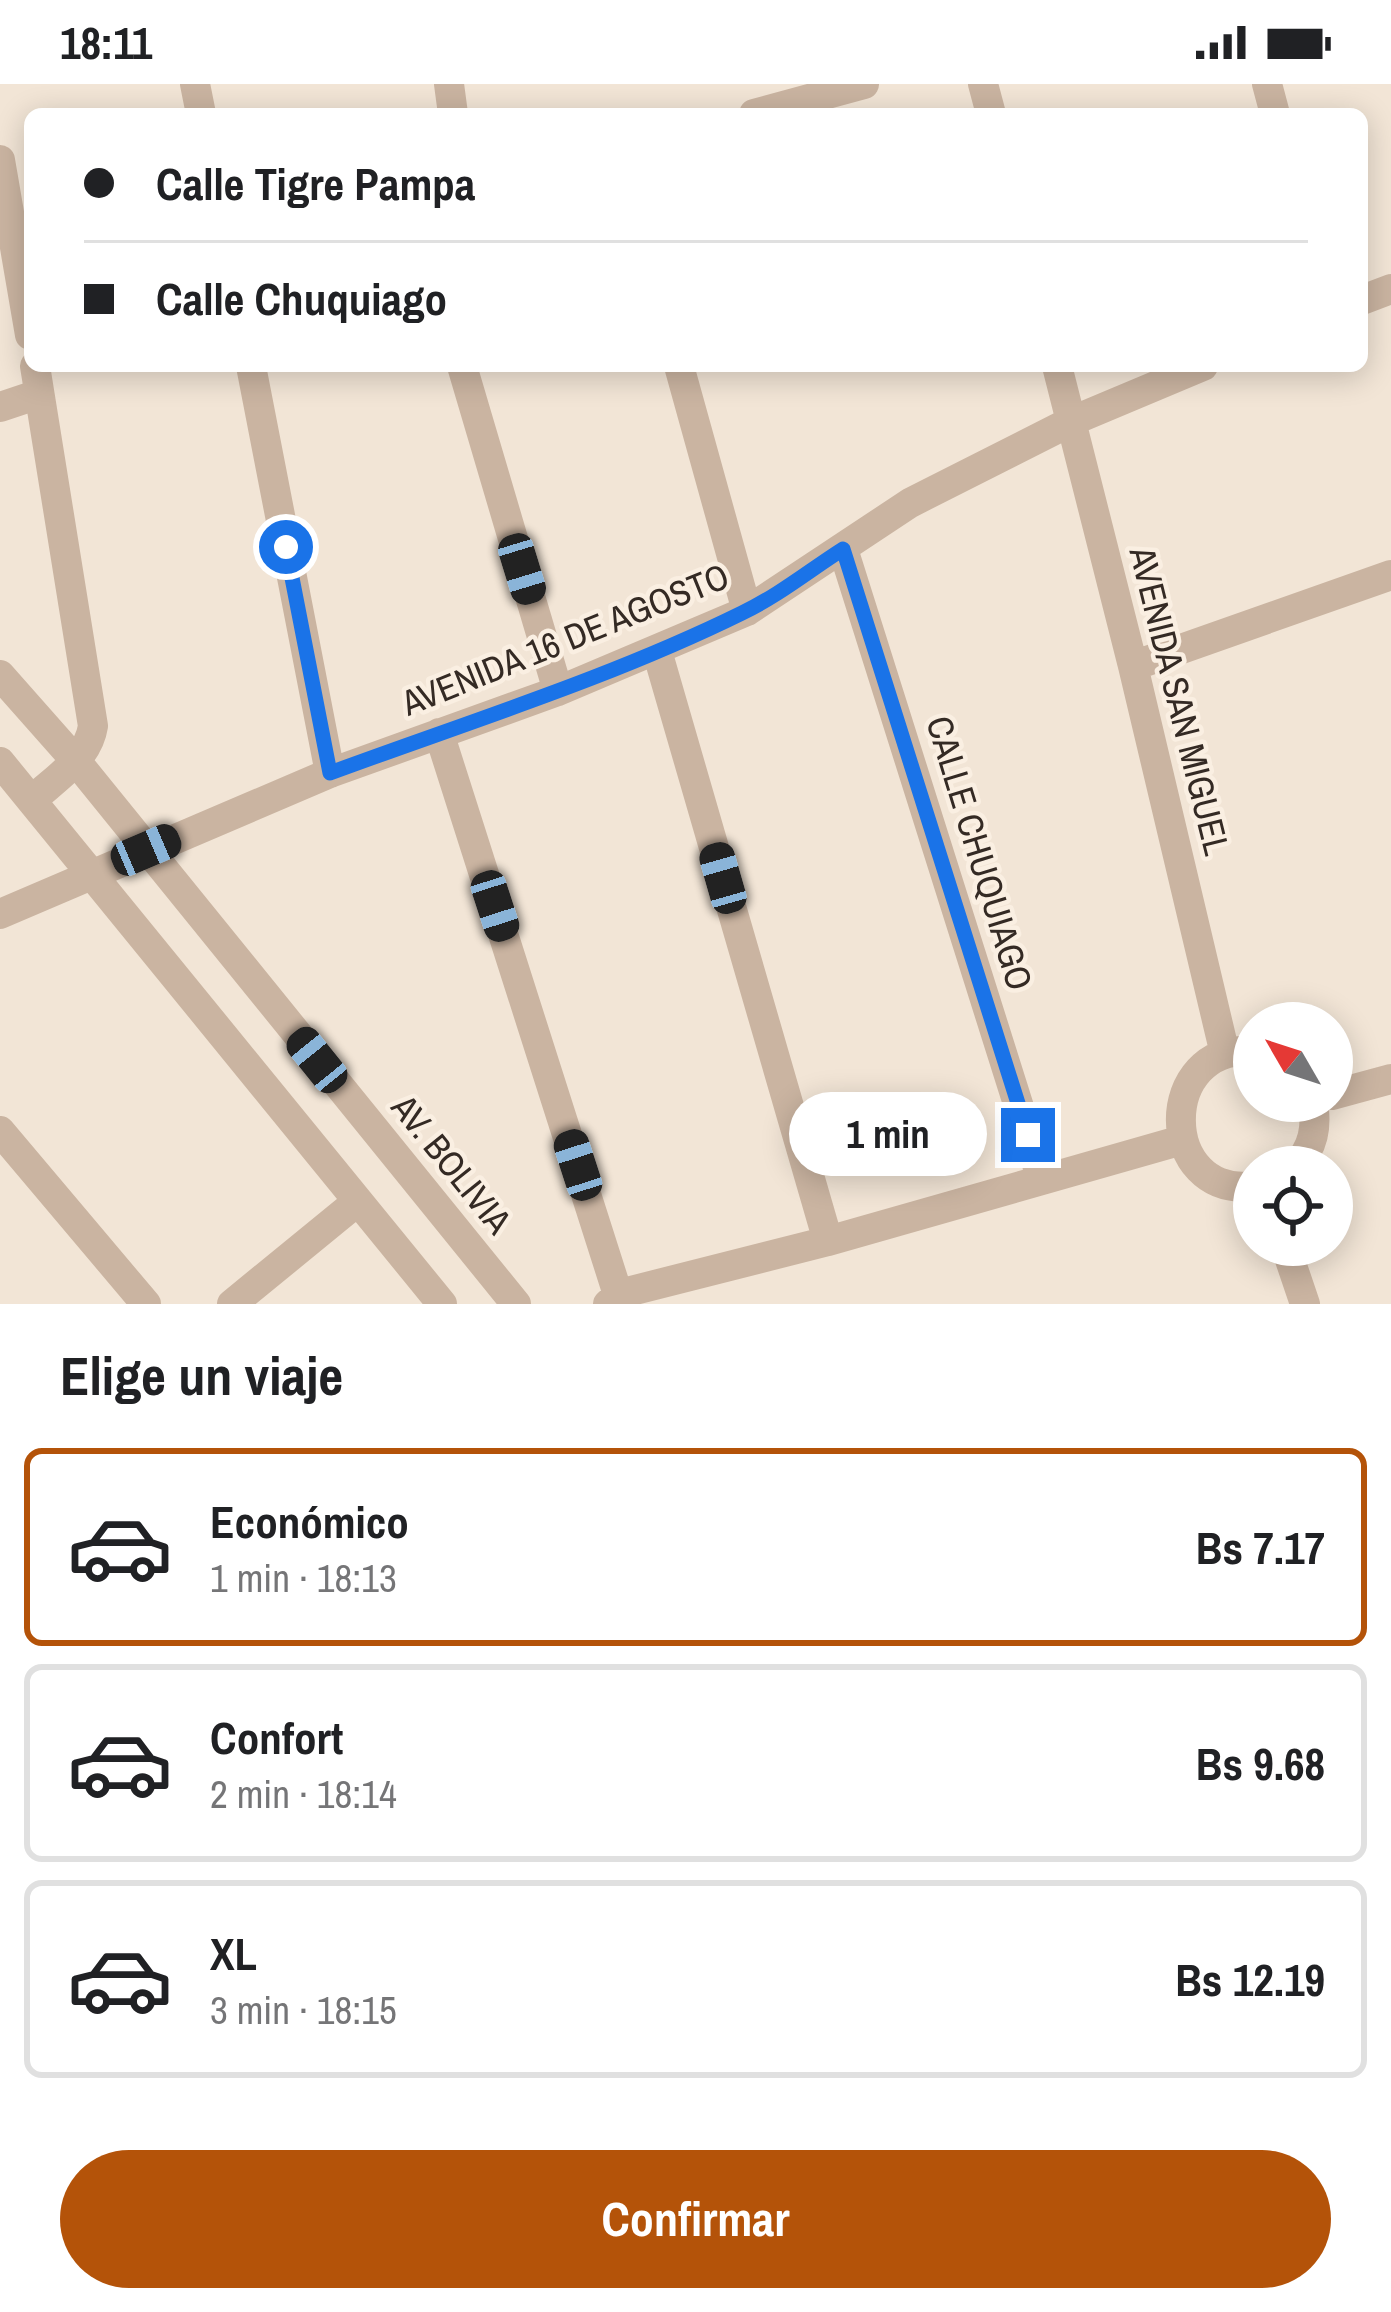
<!DOCTYPE html>
<html lang="es">
<meta charset="utf-8">
<style>
:root{--surface:#fff;--page:#f6f6f6;--text:#202124;--muted:#757577;--line:#e0e0e0;--accent:#b45309}
body{margin:0;font-family:"Archivo Narrow",sans-serif;background:var(--page);color:var(--text);height:100vh;display:flex;flex-direction:column;font-size:45px;white-space:nowrap}
*{box-sizing:border-box;margin:0}
p{font-size:39px;color:var(--muted)}
.icon{flex:none;width:66px;height:66px;fill:none;stroke:currentColor;stroke-width:2;stroke-linecap:round;stroke-linejoin:round}
.map{position:relative;height:1220px;overflow:hidden}
.drawer{display:flex;flex-direction:column;background:var(--surface);flex:1}
.drawer>*{flex:none}
.top-card{position:absolute;left:24px;top:24px;width:1344px;height:264px;border-radius:18px;box-shadow:0 6px 30px #0003;display:grid;align-content:center;height:264px;padding:0 60px;background:var(--surface)}
.needle{width:78px;rotate:309deg}
.tools{position:absolute;left:1233px;top:918px;display:grid;gap:24px}
.tools a{display:grid;place-items:center;width:120px;height:120px;border-radius:50%;background:var(--surface);box-shadow:0 6px 30px #0003;font-size:60px}
.end{position:absolute;width:54px;height:54px;margin:-27px;border:15px solid #1a73e8;background:#fff;box-shadow:0 0 0 6px #fff}
.from{border-radius:50%}
.bubble{position:absolute;height:84px;border-radius:42px;background:var(--surface);box-shadow:0 6px 30px #0003;font-size:39px;font-weight:700;line-height:84px;text-align:center}
.car{position:absolute;width:36px;height:72px;margin:-36px -18px;border-radius:15px;box-shadow:0 0 9px 3px #0007;background:linear-gradient(#222 24%,#8ab4d8 0 40%,#222 0 76%,#8ab4d8 0 86%,#222 0)}
.top-card b{display:flex;align-items:center;gap:42px;height:114px;font-size:45px}
.top-card b+b{border-top:3px solid var(--line)}
.top-card i{width:30px;height:30px;background:var(--text)}
ul{padding:0;list-style:none}
li{display:flex;align-items:center;gap:36px;height:198px;margin:0 24px 18px;padding:0 36px;border:6px solid var(--line);border-radius:18px}
li div{flex:1}
li b{display:block;font-size:45px}
li em{font-style:normal;font-weight:700}
li.on{border-color:var(--accent)}
li>.icon{width:108px;height:108px;stroke-width:1.5}
h2{padding:0 60px;font-size:54px;line-height:144px}
.action{display:flex;gap:24px;margin-top:auto;padding:24px 60px}
.action a{flex:1;height:138px;border-radius:72px;background:var(--accent);color:#fff;font-size:48px;font-weight:700;line-height:138px;text-align:center}
.status{display:flex;justify-content:space-between;align-items:center;height:84px;padding:0 60px;background:var(--surface);direction:ltr}
.status svg{height:33px;fill:currentColor}
.map>svg:first-child{display:block}
.lines{fill:none;stroke-linecap:round;stroke-linejoin:round}
.minor{stroke:#cab4a1;stroke-width:30}
.route{stroke:#1a73e8;stroke-width:15}
.labels{text-anchor:middle;stroke-width:9;stroke-linejoin:round;paint-order:stroke}
.street-label{font-size:36px;fill:#342a24;stroke:#faefe2}
</style>
<div class="status"><b>18:11</b><svg viewBox="0 0 49 12"><path d="M0 12V9h3v3zM5 12V6h3v6zM10 12V3h3v9zM15 12V0h3v12zM26 1h20v11H26zM47 4h2v5h-2z"/></svg></div>
<div class="map">
<svg width="1391" height="1220" viewBox="0 0 1391 1220">
<rect width="100%" height="100%" fill="#f2e5d6"/>
<g class="lines">
<!-- minor -->
<path class="minor" d="M195 0 201 30
M449 0 453 30
M983 0 991 30
M1267 0 1275 30
M754 30 864 0
M0 76 30 251
M1362 216 1391 205
M251 282 330 689
M462 282 558 607
M679 282 747 527
M1057 282 1133 582 1225 970
M0 323 39 310
M843 465 1042 1096
M657 567 828 1157
M1133 582 1391 491
M0 591 76 677 516 1220
M439 649 621 1220
M0 678 442 1220
M32 716C55 695 88 675 93 642L35 282
M0 830 330 689 558 607 747 527 910 419 1072 337 1203 282
M1254 967C1156 959 1157 1114 1254 1102
M1332 1011 1391 995
M0 1047 146 1220
M1295 1083C1314 1063 1317 1043 1313 1017
M1285 1161 1305 1220
M232 1220 358 1117
M608 1220 619 1210 828 1157 1182 1056"/>
</g>
<g class="lines">
<!-- route -->
<path class="route" d="M286 463 330 689C468 638 610 594 742 529 778 512 810 486 843 465L1028 1051"/>
</g>
<g class="labels">
<!-- street labels -->
<g class="street-label">
<text transform="translate(565 555) rotate(-22)" y="13">AVENIDA 16 DE AGOSTO</text>
<text transform="translate(1180 617) rotate(76)" y="13">AVENIDA SAN MIGUEL</text>
<text transform="translate(980 769) rotate(73)" y="13">CALLE CHUQUIAGO</text>
<text transform="translate(452 1080) rotate(51)" y="13">AV. BOLIVIA</text>
</g>
</g>
</svg>
<div class="tools">
<a><svg class="needle" viewBox="-14 -14 28 28"><path d="M0-13l5 13h-10z" fill="#e53935"/><path d="M0 13l5-13h-10z" fill="#757577"/></svg></a>
<a><svg class="icon" aria-label="locate" viewBox="0 0 24 24"><circle cx="12" cy="12" r="6"/><path d="M12 2v4M12 18v4M2 12h4M18 12h4"/></svg></a>
</div>
<i class="end from" style="left:286px;top:463px"></i>
<i class="end" style="left:1028px;top:1051px"></i>
<div class="bubble" style="left:789px;top:1008px;width:198px">1 min</div>
<i class="car" style="left:522px;top:485px;rotate:163deg"></i>
<i class="car" style="left:146px;top:766px;rotate:67deg"></i>
<i class="car" style="left:723px;top:794px;rotate:344deg"></i>
<i class="car" style="left:495px;top:822px;rotate:162deg"></i>
<i class="car" style="left:317px;top:976px;rotate:321deg"></i>
<i class="car" style="left:578px;top:1081px;rotate:342deg"></i>
<div class="top-card">
<b><i class="from"></i>Calle Tigre Pampa</b>
<b><i></i>Calle Chuquiago</b>
</div>
</div>
<section class="drawer">
<h2>Elige un viaje</h2>
<ul>
<li class="on"><svg class="icon" aria-label="car" viewBox="0 0 24 24"><path d="M5 17H2v-5l4-1 3-4h7l3 4 3 1v5h-3M9 17h6M6 11h13"/><circle cx="7" cy="17" r="2"/><circle cx="17" cy="17" r="2"/></svg><div><b>Económico</b><p>1 min · 18:13</p></div><em>Bs 7.17</em></li>
<li><svg class="icon" aria-label="car" viewBox="0 0 24 24"><path d="M5 17H2v-5l4-1 3-4h7l3 4 3 1v5h-3M9 17h6M6 11h13"/><circle cx="7" cy="17" r="2"/><circle cx="17" cy="17" r="2"/></svg><div><b>Confort</b><p>2 min · 18:14</p></div><em>Bs 9.68</em></li>
<li><svg class="icon" aria-label="car" viewBox="0 0 24 24"><path d="M5 17H2v-5l4-1 3-4h7l3 4 3 1v5h-3M9 17h6M6 11h13"/><circle cx="7" cy="17" r="2"/><circle cx="17" cy="17" r="2"/></svg><div><b>XL</b><p>3 min · 18:15</p></div><em>Bs 12.19</em></li>
</ul>
<div class="action"><a>Confirmar</a></div>
</section>
